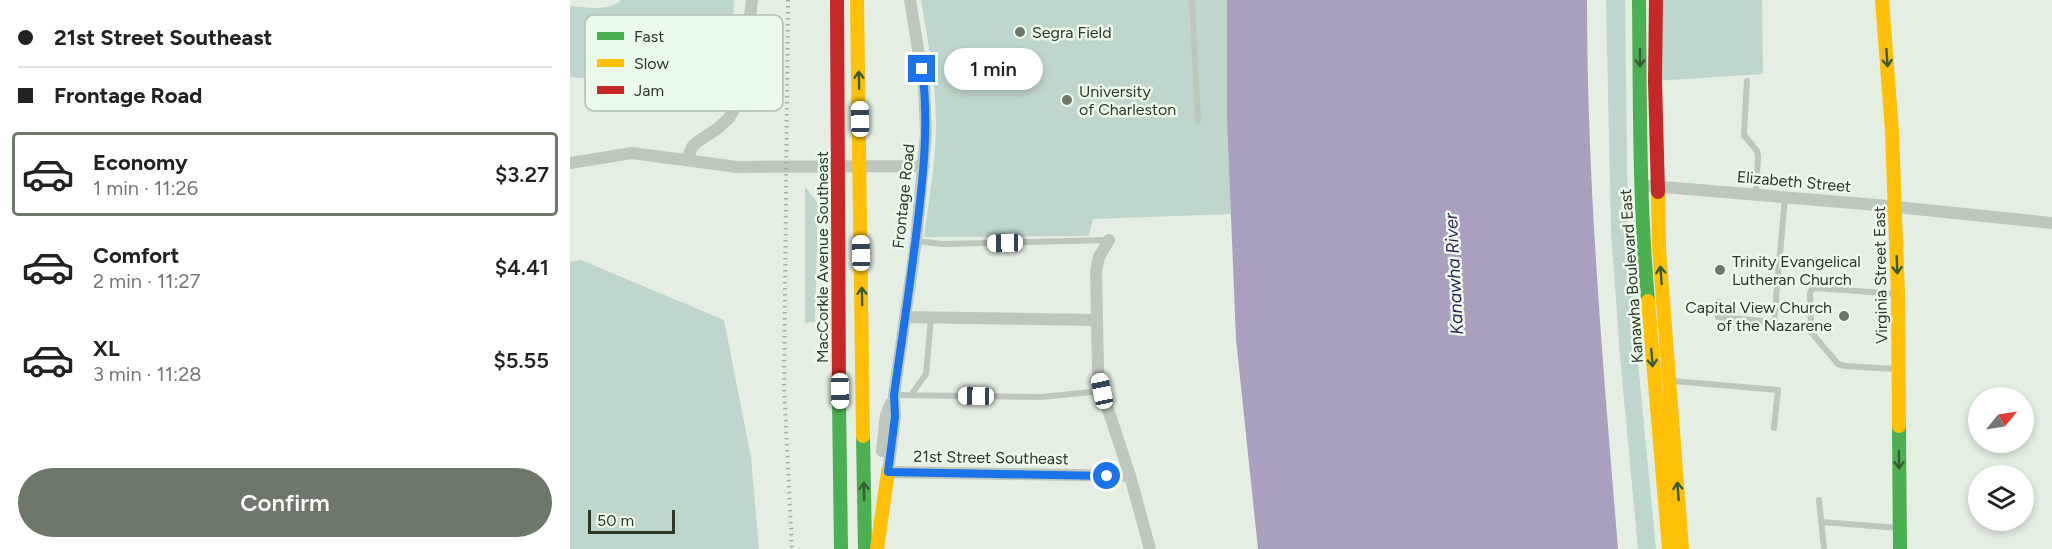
<!DOCTYPE html>
<meta charset="utf-8">
<style>
:root{--surface:#fff;--page:#f2f2f2;--text:#222;--muted:#767676;--line:#e0e0e0;--accent:#6e786a}
body{margin:0;font-family:Figtree,sans-serif;background:var(--page);color:var(--text);height:100vh;display:flex;flex-direction:column;font-size:22px;white-space:nowrap}
*{box-sizing:border-box;margin:0}
p{font-size:20px;color:var(--muted)}
.icon{flex:none;width:33px;height:33px;fill:none;stroke:currentColor;stroke-width:2;stroke-linecap:round;stroke-linejoin:round}
.map{position:relative;flex:1;overflow:hidden}
.panel{display:flex;flex-direction:column;background:var(--surface);width:570px}
.panel>*{flex:none}
.banner{display:grid;align-content:center;height:132px;padding:0 18px;background:var(--surface)}
.needle{width:39px;rotate:60deg}
.controls{position:absolute;left:1398px;top:387px;display:grid;gap:12px}
.controls a{display:grid;place-items:center;width:66px;height:66px;border-radius:50%;background:var(--surface);box-shadow:0 3px 9px #0003;font-size:30px}
.scale{position:absolute;left:18px;bottom:15px;width:87px;box-sizing:border-box;padding-left:6px;border:3px solid #2e3829;border-top:0;font-size:16px;line-height:21px;white-space:nowrap;color:#2e3829;-webkit-text-stroke:4px #ecfaeb;paint-order:stroke}
.end{position:absolute;width:27px;height:27px;margin:-14px;border:8px solid #1a73e8;background:#fff;box-shadow:0 0 0 3px #fff}
.from{border-radius:50%}
.bubble{position:absolute;height:42px;border-radius:21px;background:var(--surface);box-shadow:0 3px 9px #0003;font-size:20px;font-weight:600;line-height:42px;text-align:center}
.car{position:absolute;width:18px;height:36px;margin:-18px -9px;border-radius:8px;box-shadow:0 0 4px 2px #0007;background:linear-gradient(#fff 24%,#345 0 40%,#fff 0 76%,#345 0 86%,#fff 0)}
.banner b{display:flex;align-items:center;gap:21px;height:57px;font-size:22px}
.banner b+b{border-top:2px solid var(--line)}
.banner i{width:15px;height:15px;background:var(--text)}
ul{padding:0;list-style:none}
li{display:flex;align-items:center;gap:18px;height:84px;margin:0 12px 9px;padding:0 6px;border:3px solid transparent;border-radius:6px}
li div{flex:1}
li b{display:block;font-size:22px}
li em{font-style:normal;font-weight:600}
li.selected{border-color:var(--accent)}
li>.icon{width:54px;height:54px;stroke-width:1.5}
.cta{display:flex;gap:12px;margin-top:auto;padding:12px 18px}
.cta a{flex:1;height:69px;border-radius:36px;background:var(--accent);color:#fff;font-size:24px;font-weight:600;line-height:69px;text-align:center}
main{display:flex;flex:1;min-height:0}
.map>svg:first-child{display:block}
.green{fill:#bed6cb}
.water{fill:#ab9fbf}
.lines{fill:none;stroke-linecap:round;stroke-linejoin:round}
.lane{stroke:#bdc7bc;stroke-width:6}
.street{stroke:#bdc7bc;stroke-width:12}
.fast{stroke:#4caf50;stroke-width:14}
.slow{stroke:#ffc107;stroke-width:14}
.jam{stroke:#c62828;stroke-width:14}
.rail{stroke:#a7afa5;stroke-width:4;stroke-dasharray:1.5 4.5;stroke-linecap:butt}
.oneway{stroke:#375c35}
.route{stroke:#1a73e8;stroke-width:8}
.poi-dot{fill:#6e786a;stroke:#ecfaeb;stroke-width:2}
.labels{text-anchor:middle;stroke-width:5;stroke-linejoin:round;paint-order:stroke}
.poi-label{font-size:16px;fill:#2e3829;stroke:#ecfaeb;text-anchor:start}
.street-label{font-size:16px;fill:#2e3829;stroke:#ecfaeb}
.water-label{font-size:18px;font-style:italic;fill:#391f5a;stroke:#ecfaeb}
.key{fill:#ecfaeb;stroke:#b3c0b1;stroke-width:1.5}
.key-label{font-size:16px;fill:#2e3829}
</style>
<main>
<section class="panel">
<div class="banner">
<b><i class="from"></i>21st Street Southeast</b>
<b><i></i>Frontage Road</b>
</div>
<ul>
<li class="selected"><svg class="icon" aria-label="car" viewBox="0 0 24 24"><path d="M5 17H2v-5l4-1 3-4h7l3 4 3 1v5h-3M9 17h6M6 11h13"/><circle cx="7" cy="17" r="2"/><circle cx="17" cy="17" r="2"/></svg><div><b>Economy</b><p>1 min · 11:26</p></div><em>$3.27</em></li>
<li><svg class="icon" aria-label="car" viewBox="0 0 24 24"><path d="M5 17H2v-5l4-1 3-4h7l3 4 3 1v5h-3M9 17h6M6 11h13"/><circle cx="7" cy="17" r="2"/><circle cx="17" cy="17" r="2"/></svg><div><b>Comfort</b><p>2 min · 11:27</p></div><em>$4.41</em></li>
<li><svg class="icon" aria-label="car" viewBox="0 0 24 24"><path d="M5 17H2v-5l4-1 3-4h7l3 4 3 1v5h-3M9 17h6M6 11h13"/><circle cx="7" cy="17" r="2"/><circle cx="17" cy="17" r="2"/></svg><div><b>XL</b><p>3 min · 11:28</p></div><em>$5.55</em></li>
</ul>
<div class="cta"><a>Confirm</a></div>
</section>
<div class="map">
<svg width="1482" height="549" viewBox="0 0 1482 549">
<rect width="100%" height="100%" fill="#e4eee3"/>
<!-- green -->
<path class="green" d="M51 0H164L161 66 151 78 119 87 0 77V6C16 7 38 12 51 0Z
M351 0H658L661 214 523 219 519 236 354 237C359 199 366 161 366 123 366 82 358 41 351 0Z
M1036 0H1055L1058 232 1066 342 1086 549H1068L1050 356 1041 232Z
M1085 0H1192L1193 74 1085 81Z
M235 187 248 203 245 322 235 323Z
M11 260 154 320 181 457 189 549H0V262Z"/>
<!-- water -->
<path class="water" d="M657 0H1017C1017 184 1033 366 1048 549H688L666 339 657 118Z"/>
<g class="lines">
<!-- lane -->
<path class="lane" d="M622 0 628 121
M1177 81 1174 135 1187 151 1188 156 1186 194
M346 241 372 244 537 240
M1149 302 1148 317 1204 322 1215 197
M1326 369 1275 366 1268 364 1241 332 1240 293 1242 289 1246 288 1327 294
M1103 381 1208 390 1204 428
M324 395 471 397 532 391
M341 395 356 374 361 318
M1249 500 1254 549
M1252 522 1329 528"/>
<!-- street -->
<path class="street" d="M117 160 122 147 127 142 147 129 159 118 168 102 171 93 182 0
M0 163 62 153 167 167 354 166
M1081 186 1307 205 1482 223
M539 240 529 257 526 271 528 370 532 391 560 476 580 549
M335 317 527 320
M312 451 316 415 321 403
M318 472 325 417 324 395 346 241 356 134 354 85 340 0
M318 472 560 476"/>
<!-- fast -->
<path class="fast" d="M1069 0C1070 100 1069 201 1078 301
M269 400 271 549
M1329 426 1330 549
M293 436 295 549"/>
<!-- slow -->
<path class="slow" d="M287 0 293 436
M1312 0 1322 132 1328 294 1329 426
M1088 192 1089 248 1112 549
M1078 301 1099 549
M307 549 318 472"/>
<!-- jam -->
<path class="jam" d="M267 0 269 400
M1086 0 1085 81 1088 192"/>
<!-- rail -->
<path class="rail" d="M218 0 214 386 222 549"/>
</g>
<!-- one-way arrows -->
<defs><path id="oneway-shaft" d="M-6 0H5M1.5-3L5.5 0L1.5 3" fill="none" stroke-width="1.6" stroke-linecap="round" stroke-linejoin="round" transform="scale(1.5)"/></defs>
<g class="oneway">
<use href="#oneway-shaft" transform="translate(1070 58) rotate(90)"/>
<use href="#oneway-shaft" transform="translate(1317 58) rotate(86)"/>
<use href="#oneway-shaft" transform="translate(289 80) rotate(-91)"/>
<use href="#oneway-shaft" transform="translate(1327 265) rotate(88)"/>
<use href="#oneway-shaft" transform="translate(1091 275) rotate(-94)"/>
<use href="#oneway-shaft" transform="translate(292 296) rotate(-91)"/>
<use href="#oneway-shaft" transform="translate(1082 358) rotate(85)"/>
<use href="#oneway-shaft" transform="translate(1329 460) rotate(89)"/>
<use href="#oneway-shaft" transform="translate(294 491) rotate(-91)"/>
<use href="#oneway-shaft" transform="translate(1108 491) rotate(-94)"/>
</g>
<g class="lines">
<!-- route -->
<path class="route" d="M352 69C358 114 355 157 350 202 343 267 333 331 324 395L325 417 318 472 537 476"/>
</g>
<!-- markers -->
<g class="poi-dot">
<circle cx="450" cy="32" r="6"/>
<circle cx="497" cy="100" r="6"/>
<circle cx="1150" cy="270" r="6"/>
<circle cx="1274" cy="316" r="6"/>
</g>
<g class="labels">
<!-- poi labels -->
<g class="poi-label">
<text x="462" y="38">Segra Field</text>
<text x="509" y="97">University<tspan x="509" dy="18">of Charleston</tspan></text>
<text x="1162" y="267">Trinity Evangelical<tspan x="1162" dy="18">Lutheran Church</tspan></text>
<text x="1262" y="313" text-anchor="end">Capital View Church<tspan x="1262" dy="18">of the Nazarene</tspan></text>
</g>
<!-- street labels -->
<g class="street-label">
<text transform="translate(1224 181) rotate(5)" y="6">Elizabeth Street</text>
<text transform="translate(333 196) rotate(-84)" y="6">Frontage Road</text>
<text transform="translate(252 257) rotate(-90)" y="6">MacCorkle Avenue Southeast</text>
<text transform="translate(1310 275) rotate(-91)" y="6">Virginia Street East</text>
<text transform="translate(1061 276) rotate(-94)" y="6">Kanawha Boulevard East</text>
<text transform="translate(421 457) rotate(1)" y="6">21st Street Southeast</text>
</g>
<!-- water labels -->
<g class="water-label">
<text transform="translate(884 274) rotate(-93)" y="6">Kanawha River</text>
</g>
</g>
<!-- legend -->
<rect x="15" y="15" width="198" height="96" rx="9" class="key"/>
<rect x="27" y="32" width="27" height="8" fill="#4caf50"/>
<rect x="27" y="59" width="27" height="8" fill="#ffc107"/>
<rect x="27" y="86" width="27" height="8" fill="#c62828"/>
<g class="key-label">
<text x="64" y="42">Fast</text>
<text x="64" y="69">Slow</text>
<text x="64" y="96">Jam</text>
</g>
</svg>
<div class="controls">
<a><svg class="needle" viewBox="-14 -14 28 28"><path d="M0-13l5 13h-10z" fill="#e53935"/><path d="M0 13l5-13h-10z" fill="#767676"/></svg></a>
<a><svg class="icon" aria-label="layers" viewBox="0 0 24 24"><path d="M12 4l9 5-9 5-9-5zM3 14l9 5 9-5"/></svg></a>
</div>
<div class="scale">50 m</div>
<i class="end from" style="left:537px;top:476px"></i>
<i class="end" style="left:352px;top:69px"></i>
<div class="bubble" style="left:374px;top:48px;width:99px">1 min</div>
<i class="car" style="left:290px;top:119px;rotate:359deg"></i>
<i class="car" style="left:435px;top:243px;rotate:269deg"></i>
<i class="car" style="left:291px;top:253px;rotate:359deg"></i>
<i class="car" style="left:270px;top:391px;rotate:179deg"></i>
<i class="car" style="left:532px;top:391px;rotate:348deg"></i>
<i class="car" style="left:406px;top:396px;rotate:271deg"></i>
</div>
</main>
